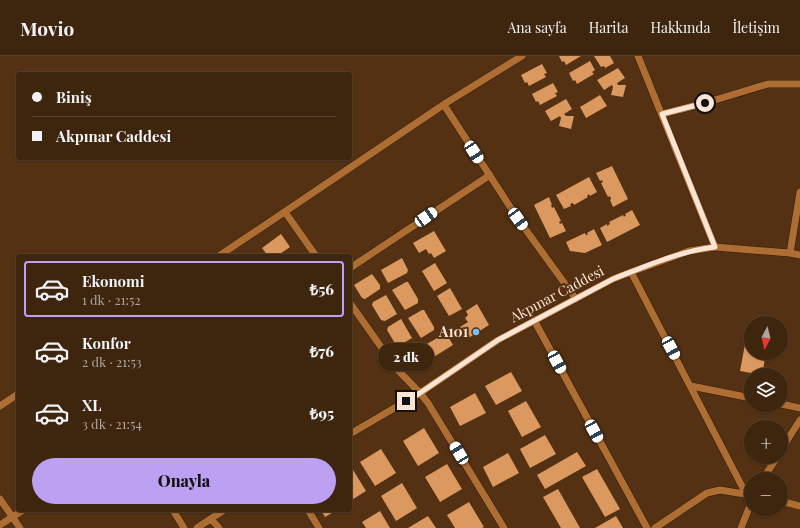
<!DOCTYPE html>
<html lang="tr">
<meta charset="utf-8">
<style>
:root{--surface:#3e250e;--page:#452d17;--text:#f1f3f6;--muted:#ada59e;--line:#57422e;--accent:#bca0f2}
body{margin:0;font-family:"Playfair Display",serif;background:var(--page);color:var(--text);height:100vh;display:flex;flex-direction:column;font-size:15px;white-space:nowrap}
*{box-sizing:border-box;margin:0}
p{font-size:13px;color:var(--muted)}
.icon{flex:none;width:22px;height:22px;fill:none;stroke:currentColor;stroke-width:2;stroke-linecap:round;stroke-linejoin:round}
.map{position:relative;flex:1;overflow:hidden}
.sheet{position:absolute;left:16px;top:198px;width:336px;height:258px;display:flex;flex-direction:column;background:var(--surface);border-radius:4px;box-shadow:0 1px 3px #0004,0 0 0 1px var(--line)}
.sheet>*{flex:none}
.banner{position:absolute;left:16px;top:16px;width:336px;height:88px;border-radius:4px;box-shadow:0 1px 3px #0004,0 0 0 1px var(--line);display:grid;align-content:center;height:88px;padding:0 16px;background:var(--surface)}
.needle{width:26px;rotate:187deg}
.buttons{position:absolute;left:744px;top:260px;display:grid;gap:8px}
.buttons a{display:grid;place-items:center;width:44px;height:44px;border-radius:50%;background:var(--surface);box-shadow:0 1px 3px #0004,0 0 0 1px var(--line);font-size:20px}
.end{position:absolute;width:18px;height:18px;margin:-9px;border:5px solid #fae4d3;background:#111;box-shadow:0 0 0 2px #111}
.from{border-radius:50%}
.bubble{position:absolute;height:28px;border-radius:14px;background:var(--surface);box-shadow:0 1px 3px #0004,0 0 0 1px var(--line);font-size:13px;font-weight:800;line-height:28px;text-align:center}
.car{position:absolute;width:12px;height:24px;margin:-12px -6px;border-radius:5px;box-shadow:0 0 3px 1px #0007;background:linear-gradient(#fff 24%,#345 0 40%,#fff 0 76%,#345 0 86%,#fff 0)}
.banner b{display:flex;align-items:center;gap:14px;height:38px;font-size:15px}
.banner b+b{border-top:1px solid var(--line)}
.banner i{width:10px;height:10px;background:var(--text)}
ul{padding:7px 0 0;list-style:none}
li{display:flex;align-items:center;gap:12px;height:56px;margin:0 8px 6px;padding:0 8px;border:2px solid transparent;border-radius:4px}
li div{flex:1}
li b{display:block;font-size:15px}
li em{font-style:normal;font-weight:800}
li.current{border-color:var(--accent)}
li>.icon{width:36px;height:36px;stroke-width:1.5}
.action{display:flex;gap:8px;margin-top:auto;padding:8px 16px}
.action a{flex:1;height:46px;border-radius:24px;background:var(--accent);color:#111;font-size:16px;font-weight:800;line-height:46px;text-align:center}
header{display:flex;align-items:center;gap:24px;box-sizing:border-box;height:56px;padding:0 20px;background:var(--surface);border-bottom:1px solid var(--line)}
header strong{font-size:19px}
nav{display:flex;gap:22px;margin-inline-start:auto;font-size:14px}
.map>svg:first-child{display:block}
.building{fill:#dc995f}
.lines{fill:none;stroke-linecap:round;stroke-linejoin:round}
.minor-casing{stroke:#301c0a;stroke-width:8}
.minor{stroke:#ae6e33;stroke-width:7}
.route{stroke:#fae4d3;stroke-width:5}
.poi-dot{fill:#74c0f6;stroke:#533112;stroke-width:1.5}
.labels{text-anchor:middle;stroke-width:4;stroke-linejoin:round;paint-order:stroke}
.street-label{font-size:14px;fill:#fae4d3;stroke:#533112}
.poi-label{font-size:14px;font-weight:bold;fill:#fae4d3;stroke:#533112;text-anchor:end}
</style>
<header>
<strong>Movio</strong>
<nav><a>Ana sayfa</a><a>Harita</a><a>Hakkında</a><a>İletişim</a></nav>
</header>
<div class="map">
<svg width="800" height="472" viewBox="0 0 800 472">
<rect width="100%" height="100%" fill="#533112"/>
<!-- building -->
<path class="building" d="M559 0H581L566 9 564 5 562 6Z
M594 0H610L614 7 605 12 604 10 601 11Z
M590 5 595 14 592 16 594 18 577 28 575 24 573 25 569 17Z
M542 8 547 17 544 18 546 21 529 30 527 26 525 27 521 19Z
M618 12 625 22 617 27 618 29H626L623 41 611 39 613 31 612 29 604 34 597 24Z
M553 27 558 36 555 37 557 40 540 49 538 45 536 46 532 38Z
M600 39 607 50 586 62 580 51Z
M566 43 572 53 564 58 566 60H574L571 73 559 70 561 62 560 60 551 65 545 55Z
M612 110 628 143 613 151 610 144 611 143 610 140 608 141 601 127 603 126 602 124 600 125 596 117Z
M589 121 597 136 590 140 589 138 587 140 588 141 574 149 573 147 570 148 571 150 564 153 556 139Z
M549 141 552 149H551L552 152 554 151 561 165 559 166 560 168 562 167 566 175 550 182 534 149Z
M632 154 640 169 607 186 600 172 607 168V170L610 168 609 166 623 159 624 161 626 159 625 158Z
M594 173 602 189 585 197 570 195 566 186 585 177 586 179H588L587 177Z
M434 175 446 195 434 202 431 197 429 198 426 193 419 197 413 187Z
M281 178 290 191 277 200H268L262 192Z
M402 202 408 214 407 217 388 227 381 214Z
M435 207 447 227 434 235 422 215Z
M372 218 380 229V233L365 243 362 242 354 229Z
M406 226H408L418 243V247L405 254 392 234Z
M450 232 462 253 449 260 437 240Z
M386 239 397 258 385 265 381 264 372 249 373 246Z
M477 248 489 269 467 283 460 271 468 266 465 262 468 259 466 255Z
M422 254H424L434 271V274L421 282 408 262Z
M401 263 412 282 400 289H396L387 274 388 271Z
M446 277 453 289 432 302 425 289Z
M746 283 751 284V297H766L762 319 740 315Z
M415 287 426 306 413 313H410L401 298 402 294Z
M511 316 522 335 496 349 485 330Z
M475 337 486 357 460 370 450 351Z
M526 345 541 371 522 381 508 355Z
M424 372 439 397 418 410 403 385Z
M545 379 556 398 530 412 520 393Z
M381 393 396 417 375 430 360 406Z
M577 396 586 410 545 433 537 419Z
M508 397 519 417 493 431 483 411Z
M447 408 462 433 440 446 425 421Z
M350 409 366 435 350 445Z
M597 413 620 453 605 461 582 421Z
M402 427 417 452 396 465 381 440Z
M558 433 580 472H561L543 441Z
M469 446 484 471 482 472H455L447 459Z
M321 454H337L325 461Z
M380 455 390 472H366L362 466Z
M428 460 436 472H408Z
M616 460 623 472H595Z"/>
<g class="lines">
<defs>
<path id="minor" d="M638 0 715 191
M444 49 518 163 576 243
M662 58 705 47 768 28H800
M285 156 316 200
M790 197 800 136
M219 200 446 47 522 0
M350 212 490 119
M631 216 746 438
M350 247 396 312 420 337 428 347 504 472
M534 264 647 472
M691 330 751 342
M781 348 800 352
M0 350 18 338
M350 378 420 337 498 284 613 223 631 216 689 195 715 191 790 197 800 199
M781 394 800 364
M763 423 777 401
M0 443 20 472
M781 445 800 450
M173 454 184 472
M308 454 319 472
M211 463 219 472
M0 469 23 454
M197 472 224 454
M655 472 707 437 720 434 751 439
M741 472 751 447"/>
</defs>
<!-- minor casing -->
<use href="#minor" class="minor-casing"/>
<!-- minor -->
<use href="#minor" class="minor"/>
</g>
<g class="lines">
<!-- route -->
<path class="route" d="M406 345 420 337 498 284 613 223C646 210 680 195 715 191L662 58 705 47"/>
</g>
<!-- markers -->
<circle class="poi-dot" cx="476" cy="276" r="4"/>
<g class="labels">
<!-- street labels -->
<g class="street-label">
<text transform="translate(557 238) rotate(-28)" y="5">Akpınar Caddesi</text>
</g>
<!-- poi labels -->
<g class="poi-label">
<text x="468" y="281">A101</text>
</g>
</g>
</svg>
<div class="buttons">
<a><svg class="needle" viewBox="-14 -14 28 28"><path d="M0-13l5 13h-10z" fill="#e53935"/><path d="M0 13l5-13h-10z" fill="#ada59e"/></svg></a>
<a><svg class="icon" aria-label="layers" viewBox="0 0 24 24"><path d="M12 4l9 5-9 5-9-5zM3 14l9 5 9-5"/></svg></a>
<a>+</a>
<a>−</a>
</div>
<i class="end from" style="left:705px;top:47px"></i>
<i class="end" style="left:406px;top:345px"></i>
<div class="bubble" style="left:378px;top:287px;width:56px">2 dk</div>
<i class="car" style="left:474px;top:96px;rotate:147deg"></i>
<i class="car" style="left:426px;top:161px;rotate:56deg"></i>
<i class="car" style="left:518px;top:163px;rotate:144deg"></i>
<i class="car" style="left:671px;top:292px;rotate:152deg"></i>
<i class="car" style="left:557px;top:306px;rotate:151deg"></i>
<i class="car" style="left:594px;top:375px;rotate:151deg"></i>
<i class="car" style="left:459px;top:397px;rotate:329deg"></i>
<div class="banner">
<b><i class="from"></i>Biniş</b>
<b><i></i>Akpınar Caddesi</b>
</div>
<section class="sheet">
<ul>
<li class="current"><svg class="icon" aria-label="car" viewBox="0 0 24 24"><path d="M5 17H2v-5l4-1 3-4h7l3 4 3 1v5h-3M9 17h6M6 11h13"/><circle cx="7" cy="17" r="2"/><circle cx="17" cy="17" r="2"/></svg><div><b>Ekonomi</b><p>1 dk · 21:52</p></div><em>₺56</em></li>
<li><svg class="icon" aria-label="car" viewBox="0 0 24 24"><path d="M5 17H2v-5l4-1 3-4h7l3 4 3 1v5h-3M9 17h6M6 11h13"/><circle cx="7" cy="17" r="2"/><circle cx="17" cy="17" r="2"/></svg><div><b>Konfor</b><p>2 dk · 21:53</p></div><em>₺76</em></li>
<li><svg class="icon" aria-label="car" viewBox="0 0 24 24"><path d="M5 17H2v-5l4-1 3-4h7l3 4 3 1v5h-3M9 17h6M6 11h13"/><circle cx="7" cy="17" r="2"/><circle cx="17" cy="17" r="2"/></svg><div><b>XL</b><p>3 dk · 21:54</p></div><em>₺95</em></li>
</ul>
<div class="action"><a>Onayla</a></div>
</section>
</div>
